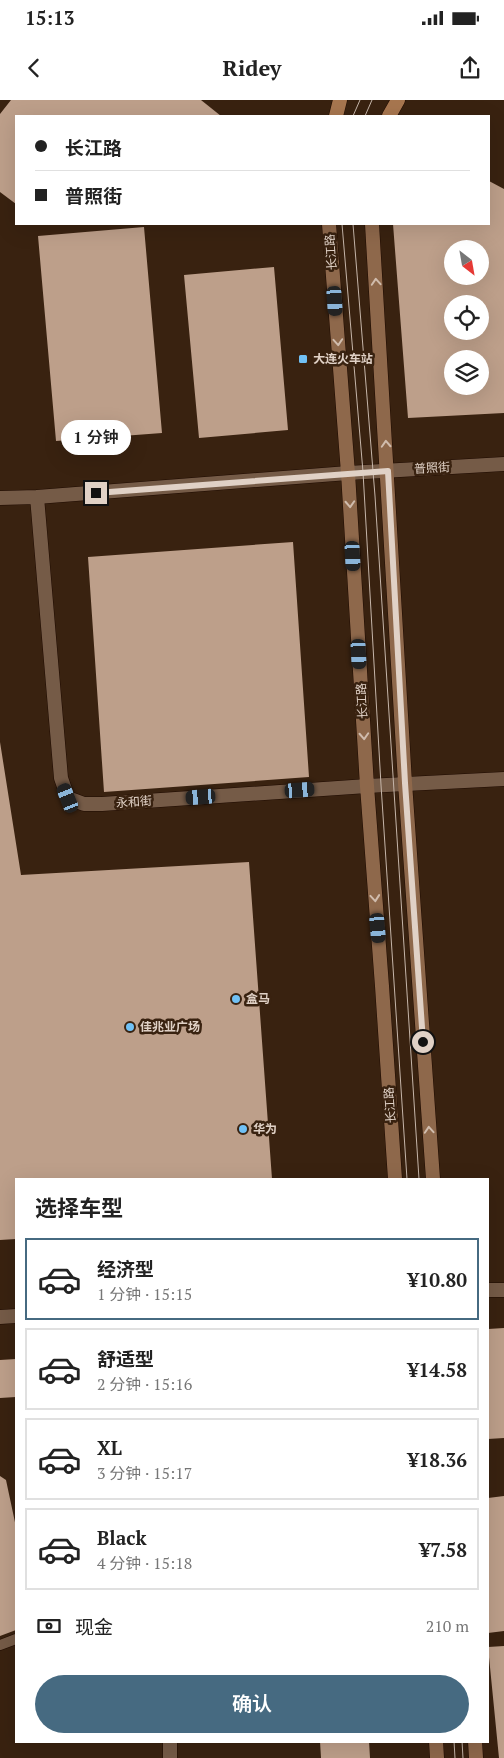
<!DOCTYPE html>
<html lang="zh">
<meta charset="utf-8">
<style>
:root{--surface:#fff;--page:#f6f6f6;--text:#222;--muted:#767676;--line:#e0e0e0;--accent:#466a81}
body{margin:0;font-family:"PT Serif","Noto Sans SC",serif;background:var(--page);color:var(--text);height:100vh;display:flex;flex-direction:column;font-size:19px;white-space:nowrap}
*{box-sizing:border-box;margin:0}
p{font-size:16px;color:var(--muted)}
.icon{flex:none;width:28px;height:28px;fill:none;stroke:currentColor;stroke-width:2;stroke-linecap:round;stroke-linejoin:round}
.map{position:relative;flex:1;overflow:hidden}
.sheet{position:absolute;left:15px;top:1078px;width:474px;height:565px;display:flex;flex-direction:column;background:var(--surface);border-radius:0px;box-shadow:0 5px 20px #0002}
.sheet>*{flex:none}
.hud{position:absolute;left:15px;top:15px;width:475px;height:110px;border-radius:0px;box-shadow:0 5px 20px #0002;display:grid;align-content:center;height:110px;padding:0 20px;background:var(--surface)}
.needle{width:32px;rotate:149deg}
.controls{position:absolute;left:444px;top:140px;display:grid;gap:10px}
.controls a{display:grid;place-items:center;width:45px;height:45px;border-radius:50%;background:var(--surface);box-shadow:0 5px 20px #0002;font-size:25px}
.end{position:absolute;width:22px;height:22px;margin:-11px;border:6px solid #e0d1c6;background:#111;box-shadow:0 0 0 2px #111}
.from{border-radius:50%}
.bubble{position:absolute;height:35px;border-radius:18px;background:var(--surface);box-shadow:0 5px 20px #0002;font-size:16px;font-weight:600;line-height:35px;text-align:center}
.car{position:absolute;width:15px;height:30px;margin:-15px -8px;border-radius:6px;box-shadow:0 0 4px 1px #0007;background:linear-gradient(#222 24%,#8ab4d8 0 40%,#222 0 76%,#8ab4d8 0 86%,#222 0)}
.hud b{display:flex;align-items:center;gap:18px;height:48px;font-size:19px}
.hud b+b{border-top:1px solid var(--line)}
.hud i{width:12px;height:12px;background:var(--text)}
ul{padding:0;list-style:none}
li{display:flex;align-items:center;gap:15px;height:82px;margin:0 10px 8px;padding:0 10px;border:2px solid var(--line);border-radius:0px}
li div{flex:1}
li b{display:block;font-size:19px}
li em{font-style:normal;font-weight:600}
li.current{border-color:var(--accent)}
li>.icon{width:45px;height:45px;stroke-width:1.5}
h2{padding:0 20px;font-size:22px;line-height:60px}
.pay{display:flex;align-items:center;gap:12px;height:55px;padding:0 20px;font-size:19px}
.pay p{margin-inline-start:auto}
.primary-button{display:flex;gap:10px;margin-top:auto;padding:10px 20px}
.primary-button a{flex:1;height:58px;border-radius:30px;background:var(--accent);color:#fff;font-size:20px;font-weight:600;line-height:58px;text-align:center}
.status{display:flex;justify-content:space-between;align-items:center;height:35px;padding:0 25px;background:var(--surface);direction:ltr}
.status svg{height:14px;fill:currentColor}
header{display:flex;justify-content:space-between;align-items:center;height:65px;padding:0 20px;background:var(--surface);font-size:22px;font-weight:600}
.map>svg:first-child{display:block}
.building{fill:#bd9f8a;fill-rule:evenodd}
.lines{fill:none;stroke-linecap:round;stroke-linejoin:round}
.service-casing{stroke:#1f0b00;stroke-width:11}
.pedestrian-casing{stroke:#1f0b00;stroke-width:15}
.minor-casing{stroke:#1f0b00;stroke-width:15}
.secondary-casing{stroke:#1f0b00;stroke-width:15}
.primary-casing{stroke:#1f0b00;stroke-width:15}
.service{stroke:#755b47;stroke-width:10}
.pedestrian{stroke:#755b47;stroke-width:14}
.minor{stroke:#755b47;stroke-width:14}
.secondary{stroke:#8e684b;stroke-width:14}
.primary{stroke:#a7764f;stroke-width:14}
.tram{stroke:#c6b6aa;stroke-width:1}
.oneway{stroke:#d0bcad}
.route{stroke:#e0d1c6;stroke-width:6}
.poi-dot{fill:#71c1f5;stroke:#392210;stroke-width:2}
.labels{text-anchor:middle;stroke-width:5;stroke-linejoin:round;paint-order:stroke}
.street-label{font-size:12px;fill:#e0d1c6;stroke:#392210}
.poi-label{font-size:12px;font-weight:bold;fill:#e0d1c6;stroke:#392210;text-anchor:start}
</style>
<div class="status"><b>15:13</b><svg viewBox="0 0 49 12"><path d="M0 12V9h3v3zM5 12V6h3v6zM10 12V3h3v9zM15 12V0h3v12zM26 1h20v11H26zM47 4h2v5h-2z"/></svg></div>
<header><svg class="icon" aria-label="back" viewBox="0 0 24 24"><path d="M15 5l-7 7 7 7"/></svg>Ridey<svg class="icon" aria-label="share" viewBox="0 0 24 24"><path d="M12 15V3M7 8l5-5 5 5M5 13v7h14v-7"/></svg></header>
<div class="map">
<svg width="504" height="1658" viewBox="0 0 504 1658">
<rect width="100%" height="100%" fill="#392210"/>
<!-- building -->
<path class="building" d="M11 0H201L221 16H16V104L0 92V14Z
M489 81 504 89V313L408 318 393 124H489ZM452 149H480V176H452ZM452 204H480V231H452ZM452 259H480V286H452Z
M144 127 162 333 56 341 38 136Z
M274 167 288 330 199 338 184 175Z
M293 442 309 677 104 692 88 457Z
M0 642 21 775 249 762 272 1079H16V1139L0 1140Z
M504 1228V1338L488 1339V1229Z
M16 1259V1297L0 1298V1260Z
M0 1376 6 1380 16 1427V1530L0 1536Z
M504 1396V1531L488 1533V1398Z
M504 1546V1658H499L488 1547Z
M320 1641H369L370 1658H321Z"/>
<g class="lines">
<defs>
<path id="service" d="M0 1545 16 1539"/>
<path id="pedestrian" d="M0 1217 16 1216"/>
<path id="minor" d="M37 397 61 678 68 698 84 704H102L367 686 504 679
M0 398 37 397 348 373 504 364
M488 1190H504
M170 1641V1658"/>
<path id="secondary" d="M329 124 348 373 367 686 382 886 395 1079
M372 124 405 683 433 1079
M436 1641 437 1658
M475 1641 476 1658"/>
<path id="primary" d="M336 16 340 0
M389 16 398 0"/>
</defs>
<!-- service casing -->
<use href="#service" class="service-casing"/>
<!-- pedestrian casing -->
<use href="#pedestrian" class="pedestrian-casing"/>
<!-- minor casing -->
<use href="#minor" class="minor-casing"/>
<!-- secondary casing -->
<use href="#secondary" class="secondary-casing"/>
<!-- primary casing -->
<use href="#primary" class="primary-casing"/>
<!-- service -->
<use href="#service" class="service"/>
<!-- pedestrian -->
<use href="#pedestrian" class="pedestrian"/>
<!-- minor -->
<use href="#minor" class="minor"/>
<!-- secondary -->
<use href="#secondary" class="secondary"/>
<!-- primary -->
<use href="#primary" class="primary"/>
<!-- tram -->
<path class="tram" d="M353 16 360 0
M365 16 372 0
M342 124 363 372 381 685 407 1079
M353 124 375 396 419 1079
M454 1641 455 1658
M462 1641 463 1658"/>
</g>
<!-- one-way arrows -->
<defs><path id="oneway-chevron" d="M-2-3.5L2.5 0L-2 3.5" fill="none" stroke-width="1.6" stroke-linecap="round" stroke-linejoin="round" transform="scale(1.25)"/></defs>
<g class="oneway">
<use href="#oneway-chevron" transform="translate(376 182) rotate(-94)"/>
<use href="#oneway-chevron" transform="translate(338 242) rotate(86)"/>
<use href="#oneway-chevron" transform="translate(386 344) rotate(-93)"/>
<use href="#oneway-chevron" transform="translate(350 404) rotate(87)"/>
<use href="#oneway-chevron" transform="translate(364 636) rotate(87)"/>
<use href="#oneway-chevron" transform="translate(375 798) rotate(85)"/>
<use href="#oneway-chevron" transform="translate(429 1030) rotate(-94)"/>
</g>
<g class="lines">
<!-- route -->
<path class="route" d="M96 393 388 371 405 683 423 942"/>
</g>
<!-- markers -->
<g class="poi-dot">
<rect x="298" y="254" width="10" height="10" rx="2.5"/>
<circle cx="236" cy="899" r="5"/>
<circle cx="130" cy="927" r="5"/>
<circle cx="243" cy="1029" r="5"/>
</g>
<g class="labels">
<!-- street labels -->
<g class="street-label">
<text transform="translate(331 152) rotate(-94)" y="4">长江路</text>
<text transform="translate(432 368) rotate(-3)" y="4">普照街</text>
<text transform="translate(362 601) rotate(-93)" y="4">长江路</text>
<text transform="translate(134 702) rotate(-4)" y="4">永和街</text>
<text transform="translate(390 1005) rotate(-94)" y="4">长江路</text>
</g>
<!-- poi labels -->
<g class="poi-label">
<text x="313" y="263">大连火车站</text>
<text x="246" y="903">盒马</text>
<text x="140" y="931">佳兆业广场</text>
<text x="253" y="1033">华为</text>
</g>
</g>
</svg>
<div class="controls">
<a><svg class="needle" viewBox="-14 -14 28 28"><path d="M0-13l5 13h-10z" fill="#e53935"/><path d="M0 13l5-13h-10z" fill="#767676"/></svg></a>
<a><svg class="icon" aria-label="locate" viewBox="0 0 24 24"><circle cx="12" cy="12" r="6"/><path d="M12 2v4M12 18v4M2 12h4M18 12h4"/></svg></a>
<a><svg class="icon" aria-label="layers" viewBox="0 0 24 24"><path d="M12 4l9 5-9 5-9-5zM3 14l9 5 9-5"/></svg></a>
</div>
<i class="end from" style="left:423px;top:942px"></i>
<i class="end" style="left:96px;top:393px"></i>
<div class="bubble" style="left:61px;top:320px;width:70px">1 分钟</div>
<i class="car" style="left:335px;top:201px;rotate:176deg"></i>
<i class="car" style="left:353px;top:456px;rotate:177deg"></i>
<i class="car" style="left:359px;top:554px;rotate:177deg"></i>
<i class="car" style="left:300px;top:690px;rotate:86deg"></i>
<i class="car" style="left:201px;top:697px;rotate:266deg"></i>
<i class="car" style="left:68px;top:698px;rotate:338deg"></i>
<i class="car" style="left:378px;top:828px;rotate:175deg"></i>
<div class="hud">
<b><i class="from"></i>长江路</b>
<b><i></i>普照街</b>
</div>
<section class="sheet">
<h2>选择车型</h2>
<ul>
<li class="current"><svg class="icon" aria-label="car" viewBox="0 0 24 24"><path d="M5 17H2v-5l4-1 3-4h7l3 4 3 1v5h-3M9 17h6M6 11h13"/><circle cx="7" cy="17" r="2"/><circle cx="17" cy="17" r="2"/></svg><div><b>经济型</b><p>1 分钟 · 15:15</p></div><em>¥10.80</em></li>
<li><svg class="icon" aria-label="car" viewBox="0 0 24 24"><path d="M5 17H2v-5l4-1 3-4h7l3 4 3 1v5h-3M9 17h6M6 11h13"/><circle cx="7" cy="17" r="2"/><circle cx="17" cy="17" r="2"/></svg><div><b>舒适型</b><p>2 分钟 · 15:16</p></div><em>¥14.58</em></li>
<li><svg class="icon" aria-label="car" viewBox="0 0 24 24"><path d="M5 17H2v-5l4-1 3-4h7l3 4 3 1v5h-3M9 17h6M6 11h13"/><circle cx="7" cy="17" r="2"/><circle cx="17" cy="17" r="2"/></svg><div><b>XL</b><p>3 分钟 · 15:17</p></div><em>¥18.36</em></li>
<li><svg class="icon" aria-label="car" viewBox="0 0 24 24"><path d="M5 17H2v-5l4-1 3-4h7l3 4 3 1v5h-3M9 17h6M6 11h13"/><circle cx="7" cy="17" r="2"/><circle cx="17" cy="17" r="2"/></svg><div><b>Black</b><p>4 分钟 · 15:18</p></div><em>¥7.58</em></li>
</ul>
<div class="pay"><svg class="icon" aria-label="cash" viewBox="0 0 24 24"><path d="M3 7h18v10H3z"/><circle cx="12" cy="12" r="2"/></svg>现金<p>210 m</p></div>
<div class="primary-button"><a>确认</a></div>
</section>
</div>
